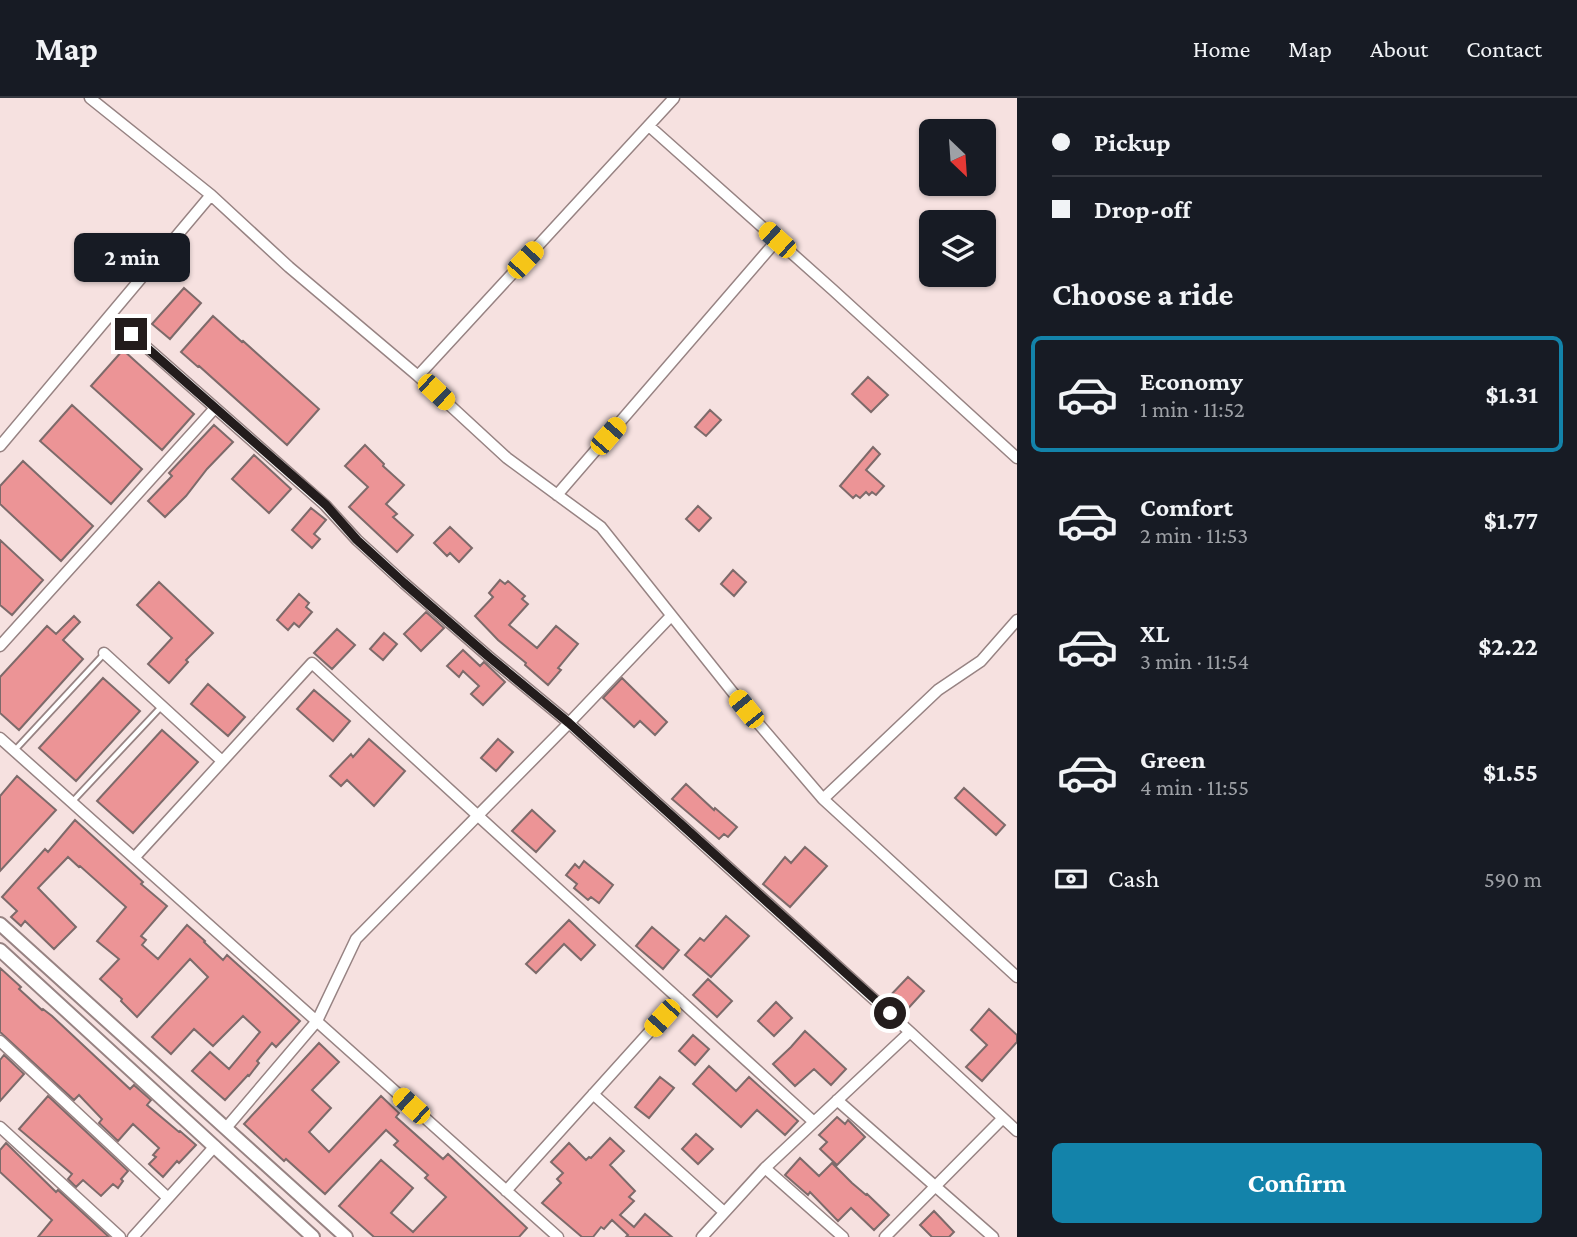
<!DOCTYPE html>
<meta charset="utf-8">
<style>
:root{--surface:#171b24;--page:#242831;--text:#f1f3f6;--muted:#9ea1a6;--line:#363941;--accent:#1383aa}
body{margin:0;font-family:"Crimson Pro",serif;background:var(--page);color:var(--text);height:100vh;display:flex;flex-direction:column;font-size:26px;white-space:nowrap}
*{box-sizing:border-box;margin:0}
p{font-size:23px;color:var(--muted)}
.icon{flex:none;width:38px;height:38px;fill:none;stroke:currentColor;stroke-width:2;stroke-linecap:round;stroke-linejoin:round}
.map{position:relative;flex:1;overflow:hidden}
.side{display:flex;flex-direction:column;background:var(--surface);width:560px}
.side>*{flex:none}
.guide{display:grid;align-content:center;height:154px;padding:0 35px;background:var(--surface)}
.needle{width:46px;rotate:155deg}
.fabs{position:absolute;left:919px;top:21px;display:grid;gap:14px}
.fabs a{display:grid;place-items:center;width:77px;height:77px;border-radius:10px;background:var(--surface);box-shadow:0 2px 5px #0004;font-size:35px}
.end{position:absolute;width:32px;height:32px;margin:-16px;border:9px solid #231c1c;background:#fff;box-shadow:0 0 0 4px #fff}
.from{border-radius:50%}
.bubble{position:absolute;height:49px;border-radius:10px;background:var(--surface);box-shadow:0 2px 5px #0004;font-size:23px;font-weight:700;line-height:49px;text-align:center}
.car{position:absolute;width:21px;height:42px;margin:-21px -10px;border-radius:9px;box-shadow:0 0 5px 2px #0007;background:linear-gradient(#f5c518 24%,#345 0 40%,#f5c518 0 76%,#345 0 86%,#f5c518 0)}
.guide b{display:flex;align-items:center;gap:24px;height:66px;font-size:26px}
.guide b+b{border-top:2px solid var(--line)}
.guide i{width:18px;height:18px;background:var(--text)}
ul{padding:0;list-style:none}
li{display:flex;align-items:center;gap:21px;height:116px;margin:0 14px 10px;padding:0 21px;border:4px solid transparent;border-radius:10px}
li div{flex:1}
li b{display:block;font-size:26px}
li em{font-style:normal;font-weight:700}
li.current{border-color:var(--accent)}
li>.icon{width:63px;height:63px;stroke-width:1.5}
h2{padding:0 35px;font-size:32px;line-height:84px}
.pay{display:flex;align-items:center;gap:18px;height:77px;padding:0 35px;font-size:26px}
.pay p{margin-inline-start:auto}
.cta{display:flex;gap:14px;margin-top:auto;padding:14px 35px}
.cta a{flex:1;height:80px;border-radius:10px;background:var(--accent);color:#fff;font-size:28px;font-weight:700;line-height:80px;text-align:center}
header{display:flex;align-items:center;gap:42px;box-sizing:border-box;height:98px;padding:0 35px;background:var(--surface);border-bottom:2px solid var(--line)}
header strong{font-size:33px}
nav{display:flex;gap:38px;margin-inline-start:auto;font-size:24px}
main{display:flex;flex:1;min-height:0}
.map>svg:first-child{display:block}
.building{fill:#ec9496;stroke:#7d6a6a;stroke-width:2}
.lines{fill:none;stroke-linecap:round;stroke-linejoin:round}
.service-casing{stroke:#978383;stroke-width:8}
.minor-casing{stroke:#978383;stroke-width:13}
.tertiary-casing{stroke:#978383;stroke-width:16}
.service{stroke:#fff;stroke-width:4.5}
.minor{stroke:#fff;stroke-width:10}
.tertiary{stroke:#fff;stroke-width:12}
.route{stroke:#231c1c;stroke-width:9}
</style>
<header>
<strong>Map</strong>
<nav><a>Home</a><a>Map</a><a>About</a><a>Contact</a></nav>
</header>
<main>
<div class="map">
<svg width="1017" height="1139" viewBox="0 0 1017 1139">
<rect width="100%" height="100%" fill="#f6e1e0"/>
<!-- building -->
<path class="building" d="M184 190 201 205 170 241 152 226Z
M213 218 242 244 243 243 319 311 287 347 199 268 198 269 181 254Z
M123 252 194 316 162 352 91 288Z
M868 279 888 297 871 314 852 296Z
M72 307 142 371 111 406 40 343Z
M710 312 721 322 706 338 695 329Z
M214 327 233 344 207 371 186 398 165 419 148 403 172 378 169 375Z
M365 347 384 366 383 368 404 387 386 406 397 416 393 419 413 437 397 454 349 409 368 389 345 368Z
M873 349 880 356 866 372 884 388 876 397 872 394 869 397 866 394 860 400 856 397 853 400 840 388Z
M254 357 291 391 269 415 232 381Z
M23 363 93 428 61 463 0 406V388Z
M698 408 711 420 699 433 686 421Z
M311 410 326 422 314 436 320 441 312 450 292 432Z
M450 429 472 450 459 464 450 455 447 458 434 445Z
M0 442 43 482 12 517 0 507Z
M733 472 746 484 734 498 721 486Z
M500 482 505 486 508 483 525 498 522 501 528 506 509 527 537 550 556 528 578 546 558 570 561 572 548 587 525 567 526 565 498 542 475 518 493 499 489 495Z
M159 484 213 535 186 562 188 564 169 585 148 566 172 540 137 507Z
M299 496 309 505 306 509 312 514 299 529 294 525 288 532 277 522Z
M426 514 444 530 421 553 404 536Z
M74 518 80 524 63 542 83 561 19 632 0 615V579L47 528 56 536Z
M337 531 355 547 332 571 314 555Z
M384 535 397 546 383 562 370 551Z
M463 552 480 568 484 564 505 584 483 607 471 596 479 588 463 573 459 579 447 568Z
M103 580 140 613 76 683 39 650Z
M622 580 667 624 655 637 640 623 634 629 603 600Z
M208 586 245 619 228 638 191 606Z
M314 592 350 623 333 643 297 611Z
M162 632 198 664 133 735 97 703Z
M369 641 405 673 374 708 347 682 341 688 330 678 351 656 353 659Z
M498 641 513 654 496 673 481 660Z
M17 678 56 712 0 773V698Z
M686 686 714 712 715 710 737 729 728 739 724 736 719 741 672 701Z
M964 690 1005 727 996 737 955 700Z
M532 712 555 733 536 754 512 733Z
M75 722 143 784 141 786 167 808 141 838 146 842 142 847 158 861 187 827 205 843 204 844 223 862 227 857 300 923 276 949 272 945 257 963 259 965 249 978 248 977 225 1002 192 973 210 954 229 971 260 934 243 918 213 948 194 931 171 956 152 939 208 879 190 861 137 919 121 903 122 901 100 881 119 861 97 843 126 809 80 768 79 769 68 759 38 790 76 829 54 851 25 823 21 828 11 819 17 813 2 799 45 751 48 754Z
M805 749 827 768 790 809 763 786 785 759 791 765Z
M584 763 613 787 599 805 591 799 588 802 574 790 577 786 566 777 575 766 579 770Z
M726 818 749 838 711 879 685 857 700 840 704 843Z
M569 822 595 847 581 862 564 846 536 875 526 866Z
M652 829 679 852 663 871 636 848Z
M0 870 21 889 19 891 42 912 43 911 52 918 130 991 134 987 135 988 151 1002 147 1007 179 1034 180 1033 196 1047 179 1065 177 1063 163 1079 149 1066 156 1059 153 1057 159 1050 133 1026 118 1043 99 1025 102 1021 79 997 74 1002 0 934Z
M908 879 924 893 903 916 887 901Z
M708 881 732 903 717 919 693 897Z
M776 904 792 920 774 938 758 923Z
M989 911 1017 937V944L982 983 966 969 987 947 971 932Z
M805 933 846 971 831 987 814 971 795 988 773 966 791 949Z
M693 937 709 951 695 967 679 953Z
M319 945 339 964 312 992 331 1010 309 1034 329 1054 381 998 399 1015 396 1019 443 1061 448 1056 527 1130 519 1139H374L339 1108 381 1062 413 1090 391 1115 413 1134 446 1099 425 1080 428 1077 394 1047 398 1043 386 1032 325 1096 286 1061 284 1063 244 1026Z
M4 957 24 976 0 1003V962Z
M709 968 736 993 749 979 798 1023 785 1037 757 1012 741 1029 693 986Z
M660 979 674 990 649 1020 635 1009Z
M48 998 128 1073 121 1081 123 1083 118 1090 113 1086 101 1098 83 1082 76 1089 68 1081 72 1076 19 1031Z
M837 1019 845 1026 848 1022 865 1039 837 1067 820 1051 827 1044 819 1037Z
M696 1036 713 1051 698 1066 682 1051Z
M610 1040 624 1053 610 1067 635 1093 629 1099 634 1103 620 1117 634 1129 645 1116 672 1139H626L628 1137 612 1122 604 1131 601 1129 593 1139H582L542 1105 561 1085 557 1081 563 1075 551 1064 569 1045 586 1062 589 1059 591 1060Z
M6 1045 56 1094 58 1092 109 1139H38L52 1122 0 1074V1052Z
M800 1060 819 1078 832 1065 852 1085 866 1097 867 1096 889 1117 874 1132 851 1110 838 1123 810 1094 808 1097 785 1077Z
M934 1113 954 1134 949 1139H932L920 1127Z"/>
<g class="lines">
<defs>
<path id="service" d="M15 652 104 556
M72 704 161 609"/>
<path id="minor" d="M90 0 211 97 289 169 418 278 507 360 601 429 746 611 823 701 1017 879
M649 28 833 192 1017 360
M110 217 325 407 357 442 404 485 488 558 569 625 910 934 1017 1033
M418 278 674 0
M0 348 211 97
M557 397 777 142
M0 548 215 310
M104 555 222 663
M0 640 558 1139
M823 701 938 592 981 563 1017 522
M134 760 312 565C478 719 646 871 814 1024
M0 943 168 1100
M593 996 724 1114
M837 1002 993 1139
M0 1029 120 1139
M226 1030 317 923 356 841 569 625 671 518
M765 1070 843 1139
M506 1093 679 901
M133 1139 215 1048
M702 1139 765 1070 910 934
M885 1139 1003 1020"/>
<path id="tertiary" d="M0 826 346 1139
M0 852 313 1139"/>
</defs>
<!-- service casing -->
<use href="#service" class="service-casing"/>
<!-- minor casing -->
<use href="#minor" class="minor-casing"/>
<!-- tertiary casing -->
<use href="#tertiary" class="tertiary-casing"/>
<!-- service -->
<use href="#service" class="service"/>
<!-- minor -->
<use href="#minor" class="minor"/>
<!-- tertiary -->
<use href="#tertiary" class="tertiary"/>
</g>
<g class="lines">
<!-- route -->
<path class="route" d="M131 236 326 407 357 442 404 485 488 558 569 625 890 915"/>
</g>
</svg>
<div class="fabs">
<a><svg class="needle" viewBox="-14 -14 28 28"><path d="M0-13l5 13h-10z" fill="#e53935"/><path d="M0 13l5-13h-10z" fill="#9ea1a6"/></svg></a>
<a><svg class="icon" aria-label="layers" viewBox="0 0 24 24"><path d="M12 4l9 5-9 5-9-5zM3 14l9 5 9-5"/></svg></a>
</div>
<i class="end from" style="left:890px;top:915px"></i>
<i class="end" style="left:131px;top:236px"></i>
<div class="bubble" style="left:74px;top:135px;width:116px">2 min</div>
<i class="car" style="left:777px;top:142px;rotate:312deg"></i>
<i class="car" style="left:525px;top:162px;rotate:43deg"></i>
<i class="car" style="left:436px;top:294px;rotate:133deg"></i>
<i class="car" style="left:608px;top:338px;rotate:41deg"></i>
<i class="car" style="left:746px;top:611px;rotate:321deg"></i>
<i class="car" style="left:662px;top:920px;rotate:222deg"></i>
<i class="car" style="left:411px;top:1008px;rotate:312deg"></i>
</div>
<section class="side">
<div class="guide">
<b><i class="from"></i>Pickup</b>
<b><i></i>Drop-off</b>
</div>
<h2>Choose a ride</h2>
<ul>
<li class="current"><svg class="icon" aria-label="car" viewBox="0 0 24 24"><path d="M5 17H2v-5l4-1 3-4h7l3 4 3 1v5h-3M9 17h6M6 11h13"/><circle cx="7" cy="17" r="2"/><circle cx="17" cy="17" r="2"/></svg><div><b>Economy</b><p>1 min · 11:52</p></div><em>$1.31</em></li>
<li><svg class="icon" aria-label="car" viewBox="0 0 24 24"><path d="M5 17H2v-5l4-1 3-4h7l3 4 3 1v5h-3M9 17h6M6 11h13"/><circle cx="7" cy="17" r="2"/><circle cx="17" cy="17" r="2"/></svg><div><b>Comfort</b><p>2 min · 11:53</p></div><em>$1.77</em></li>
<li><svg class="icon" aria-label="car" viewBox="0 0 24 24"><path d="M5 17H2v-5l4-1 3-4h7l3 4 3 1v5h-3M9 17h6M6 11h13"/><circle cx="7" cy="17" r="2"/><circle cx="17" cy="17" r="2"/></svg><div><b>XL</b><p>3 min · 11:54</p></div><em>$2.22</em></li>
<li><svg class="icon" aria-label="car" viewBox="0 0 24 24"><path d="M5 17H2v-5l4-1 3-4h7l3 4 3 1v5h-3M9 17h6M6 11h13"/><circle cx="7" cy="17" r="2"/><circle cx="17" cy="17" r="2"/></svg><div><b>Green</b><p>4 min · 11:55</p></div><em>$1.55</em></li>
</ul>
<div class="pay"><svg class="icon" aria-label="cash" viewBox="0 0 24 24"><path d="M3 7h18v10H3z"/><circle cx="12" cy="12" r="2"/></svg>Cash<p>590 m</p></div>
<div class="cta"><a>Confirm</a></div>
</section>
</main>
